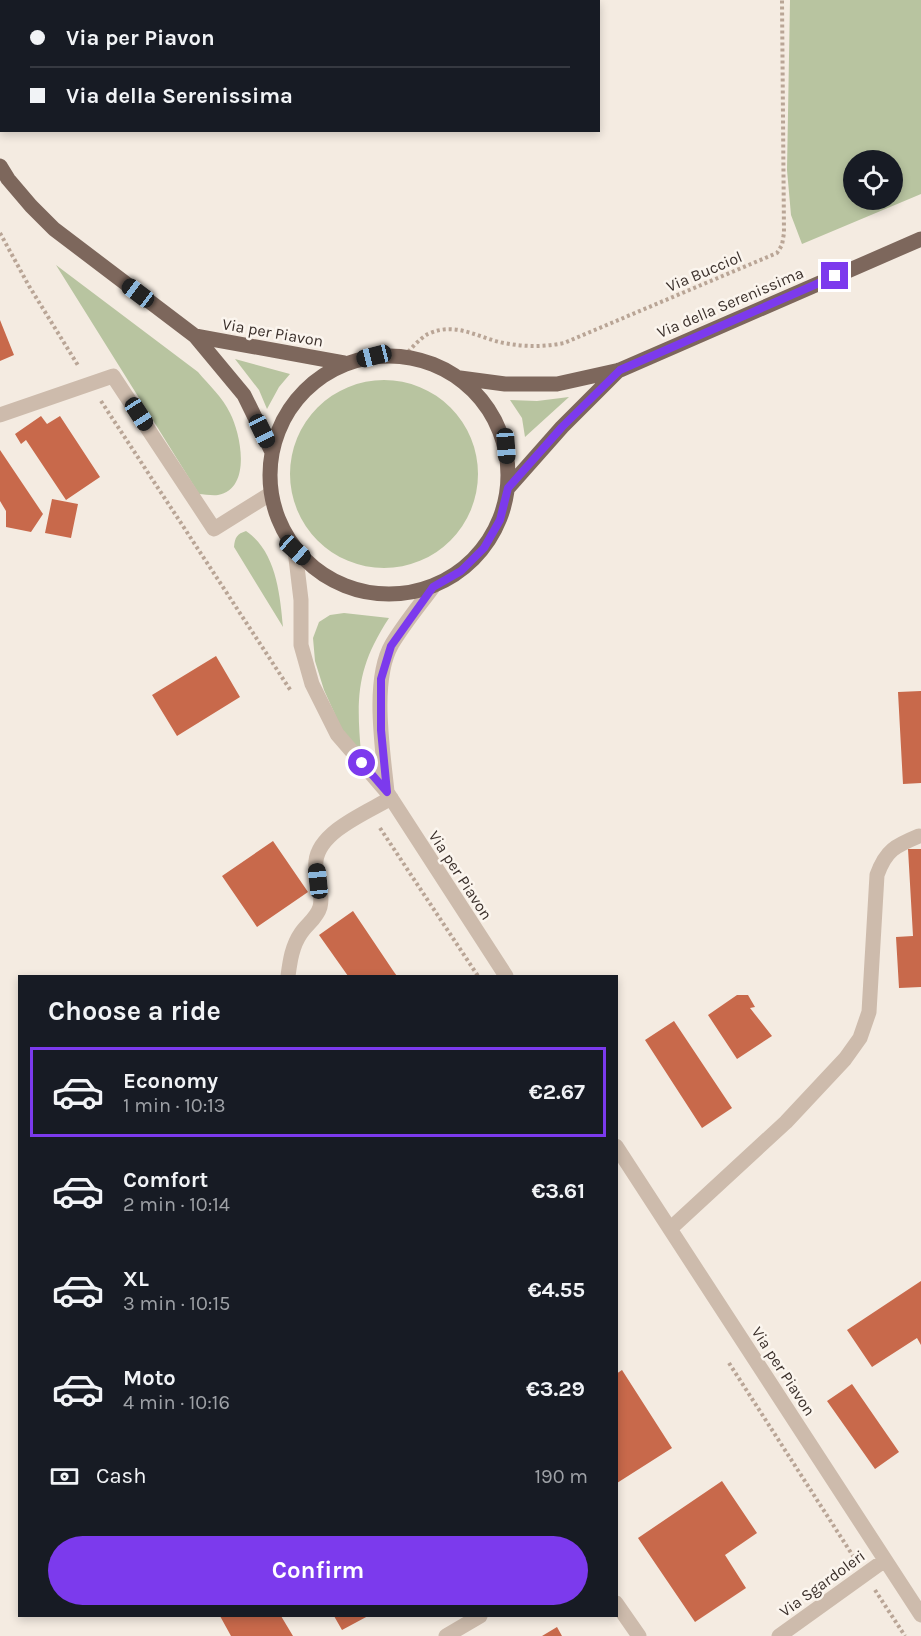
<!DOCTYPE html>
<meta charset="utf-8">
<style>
:root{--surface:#171b24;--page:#20242c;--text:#f1f3f6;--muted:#9ea1a6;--line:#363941;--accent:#7c3aed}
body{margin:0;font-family:Karla,sans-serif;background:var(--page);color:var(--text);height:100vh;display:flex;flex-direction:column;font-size:22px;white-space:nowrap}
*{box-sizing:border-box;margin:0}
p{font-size:20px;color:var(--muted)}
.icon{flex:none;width:33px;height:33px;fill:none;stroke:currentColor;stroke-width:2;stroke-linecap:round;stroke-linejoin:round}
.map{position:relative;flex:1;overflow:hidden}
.side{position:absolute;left:18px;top:975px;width:600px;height:642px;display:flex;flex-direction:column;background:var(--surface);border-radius:0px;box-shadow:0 3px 9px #0003}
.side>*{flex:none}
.banner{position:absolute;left:0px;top:0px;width:600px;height:132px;box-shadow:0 3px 9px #0003;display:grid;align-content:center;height:132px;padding:0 30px;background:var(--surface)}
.fabs{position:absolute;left:843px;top:150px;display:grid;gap:12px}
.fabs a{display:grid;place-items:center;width:60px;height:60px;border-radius:50%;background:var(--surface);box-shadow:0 3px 9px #0003;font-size:30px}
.end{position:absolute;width:27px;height:27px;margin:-14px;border:8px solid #7c3aed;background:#fff;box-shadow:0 0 0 3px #fff}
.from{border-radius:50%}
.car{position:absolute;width:18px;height:36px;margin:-18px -9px;border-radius:8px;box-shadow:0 0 4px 2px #0007;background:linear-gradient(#222 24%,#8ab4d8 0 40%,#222 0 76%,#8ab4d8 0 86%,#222 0)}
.banner b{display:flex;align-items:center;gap:21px;height:57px;font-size:22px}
.banner b+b{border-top:2px solid var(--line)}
.banner i{width:15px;height:15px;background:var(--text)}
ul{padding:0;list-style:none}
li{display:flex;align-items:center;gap:18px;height:90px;margin:0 12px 9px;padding:0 18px;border:3px solid transparent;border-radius:0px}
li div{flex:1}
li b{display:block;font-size:22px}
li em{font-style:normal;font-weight:700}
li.active{border-color:var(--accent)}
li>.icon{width:54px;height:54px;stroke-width:1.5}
h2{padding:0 30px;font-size:27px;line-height:72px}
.pay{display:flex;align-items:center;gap:15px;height:66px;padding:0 30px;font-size:22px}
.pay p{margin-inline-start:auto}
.cta{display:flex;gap:12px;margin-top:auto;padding:12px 30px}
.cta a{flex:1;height:69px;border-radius:36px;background:var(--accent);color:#fff;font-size:24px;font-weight:700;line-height:69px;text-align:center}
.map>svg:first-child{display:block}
.green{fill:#b8c4a0;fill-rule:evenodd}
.building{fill:#c8694b}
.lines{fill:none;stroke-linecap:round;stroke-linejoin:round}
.path{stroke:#b9a596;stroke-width:4;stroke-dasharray:3 3;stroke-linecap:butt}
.minor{stroke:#cdbbac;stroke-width:15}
.major{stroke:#7d675c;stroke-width:15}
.route{stroke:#7c3aed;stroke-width:8}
.labels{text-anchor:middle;stroke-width:5;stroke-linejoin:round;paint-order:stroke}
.street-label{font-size:16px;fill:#3b302b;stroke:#fbf5ee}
</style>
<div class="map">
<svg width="921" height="1636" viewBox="0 0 921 1636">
<rect width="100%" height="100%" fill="#f4ebe1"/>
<!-- green -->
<path class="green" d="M790 0H921V194L802 244 791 215 787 170ZM892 160V200H854V160Z
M56 265 198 372C209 385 223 398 230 413 241 434 252 489 218 495 212 496 204 494 199 494Z
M235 359 290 374 279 387 267 409 259 390Z
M290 474a94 94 0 1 1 188 0a94 94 0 1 1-188 0Z
M569 397 525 437 522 418 510 400 537 401Z
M246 531C276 551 280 594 283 627L234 547C235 537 237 534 246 531Z
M344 613 389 618C357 667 356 696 361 753L342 730 324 690 315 661 313 638 319 622 330 615Z"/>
<!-- building -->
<path class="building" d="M0 320 14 355 0 361Z
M41 416 47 424 60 416 100 477 66 500 26 440 21 444 15 434Z
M0 450 43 514 31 532 6 527V511L0 501Z
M52 499 78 504 71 538 45 533Z
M216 656 240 697 177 736 152 695Z
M921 691V783L903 784 898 692Z
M273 841 308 892 257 927 222 876Z
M908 849H921V987L899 988 896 937 913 936Z
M353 911 394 972 397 976H348L319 935Z
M737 995H748L755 1007 750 1008 772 1036 737 1059 708 1015Z
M674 1021 732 1108 702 1128 645 1040Z
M921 1281V1345L917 1338 872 1367 847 1330Z
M622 1370 672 1448 617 1483 616 1374Z
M852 1384 899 1452 875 1469 827 1401Z
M722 1481 757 1533 725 1555 746 1588 695 1622 638 1538Z
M220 1616H281L293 1636H231Z
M334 1616H368L342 1630Z
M557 1627 562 1636H542Z"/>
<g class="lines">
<!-- path -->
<path class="path" d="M0 233 29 286 79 367
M404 356C411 349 420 338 428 334 456 321 478 338 504 343 525 347 544 347 564 343L777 253 782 245 784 233 782 0
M101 401 291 691
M380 828 478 976
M729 1363 855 1559
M875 1590 905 1636"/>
<!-- minor -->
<path class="minor" d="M0 415 113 376 214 529 270 494
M295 550 301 600V645L312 684 337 734 387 792 506 976
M387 792C383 751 371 680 392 644 404 624 419 606 433 587
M288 976C290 961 292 946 301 933 307 924 317 918 320 907 324 892 314 877 316 861 319 831 368 812 391 798
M616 1146 921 1615
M670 1229 786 1122 845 1059 860 1038 869 1012 877 875C886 850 895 846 919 836
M616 1603 639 1636
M446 1636 480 1616
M779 1636 885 1560"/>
<!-- major -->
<path class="major" d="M0 166 8 179 31 206 54 229 195 336 244 395 271 450
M195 336 344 363
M270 475a119 119 0 1 1 238 0a119 119 0 1 1-238 0Z
M460 378 505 384H557L620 370 921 239
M508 488 562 427 619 370"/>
</g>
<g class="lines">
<!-- route -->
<path class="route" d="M362 763 387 792 381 730V679L391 646 433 587 461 571 484 548 500 520 508 488 562 427 620 370 835 276"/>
</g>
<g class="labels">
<!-- street labels -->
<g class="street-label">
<text transform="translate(704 271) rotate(-23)" y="6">Via Bucciol</text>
<text transform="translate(730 302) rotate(-23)" y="6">Via della Serenissima</text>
<text transform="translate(273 332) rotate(10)" y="6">Via per Piavon</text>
<text transform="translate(461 875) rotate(57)" y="6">Via per Piavon</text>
<text transform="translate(784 1371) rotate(57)" y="6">Via per Piavon</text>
<text transform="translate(822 1583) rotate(-36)" y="6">Via Sgardoleri</text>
</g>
</g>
</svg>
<div class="fabs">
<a><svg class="icon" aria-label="locate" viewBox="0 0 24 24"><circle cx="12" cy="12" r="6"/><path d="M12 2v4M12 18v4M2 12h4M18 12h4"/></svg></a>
</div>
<i class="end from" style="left:362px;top:763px"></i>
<i class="end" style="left:835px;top:276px"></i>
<i class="car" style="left:138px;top:293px;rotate:307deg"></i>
<i class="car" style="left:374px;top:356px;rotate:256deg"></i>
<i class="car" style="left:139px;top:414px;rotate:147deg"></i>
<i class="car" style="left:262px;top:431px;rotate:154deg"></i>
<i class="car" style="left:506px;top:446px;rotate:176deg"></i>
<i class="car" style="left:295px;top:550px;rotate:132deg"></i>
<i class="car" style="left:318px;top:881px;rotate:354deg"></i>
<div class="banner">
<b><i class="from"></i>Via per Piavon</b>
<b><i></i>Via della Serenissima</b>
</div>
<section class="side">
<h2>Choose a ride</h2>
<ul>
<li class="active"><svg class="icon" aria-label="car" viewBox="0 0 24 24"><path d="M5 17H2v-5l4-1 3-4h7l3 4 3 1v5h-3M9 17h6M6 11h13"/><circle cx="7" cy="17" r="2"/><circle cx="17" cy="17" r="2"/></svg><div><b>Economy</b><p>1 min · 10:13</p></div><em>€2.67</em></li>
<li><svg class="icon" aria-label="car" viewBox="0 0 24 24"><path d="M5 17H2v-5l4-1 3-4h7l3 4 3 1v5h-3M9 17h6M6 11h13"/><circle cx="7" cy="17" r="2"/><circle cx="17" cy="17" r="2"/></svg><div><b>Comfort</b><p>2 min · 10:14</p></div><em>€3.61</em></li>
<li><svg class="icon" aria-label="car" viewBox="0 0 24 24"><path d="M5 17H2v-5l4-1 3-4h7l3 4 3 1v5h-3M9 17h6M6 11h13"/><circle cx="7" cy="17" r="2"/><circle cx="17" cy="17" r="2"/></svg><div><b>XL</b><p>3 min · 10:15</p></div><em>€4.55</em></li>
<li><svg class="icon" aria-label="car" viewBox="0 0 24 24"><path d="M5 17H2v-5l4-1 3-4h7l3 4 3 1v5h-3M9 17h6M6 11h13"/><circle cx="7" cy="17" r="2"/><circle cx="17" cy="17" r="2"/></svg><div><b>Moto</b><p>4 min · 10:16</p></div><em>€3.29</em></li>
</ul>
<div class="pay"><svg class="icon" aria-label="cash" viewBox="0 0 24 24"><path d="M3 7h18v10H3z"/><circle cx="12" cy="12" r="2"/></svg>Cash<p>190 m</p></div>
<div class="cta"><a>Confirm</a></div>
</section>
</div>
